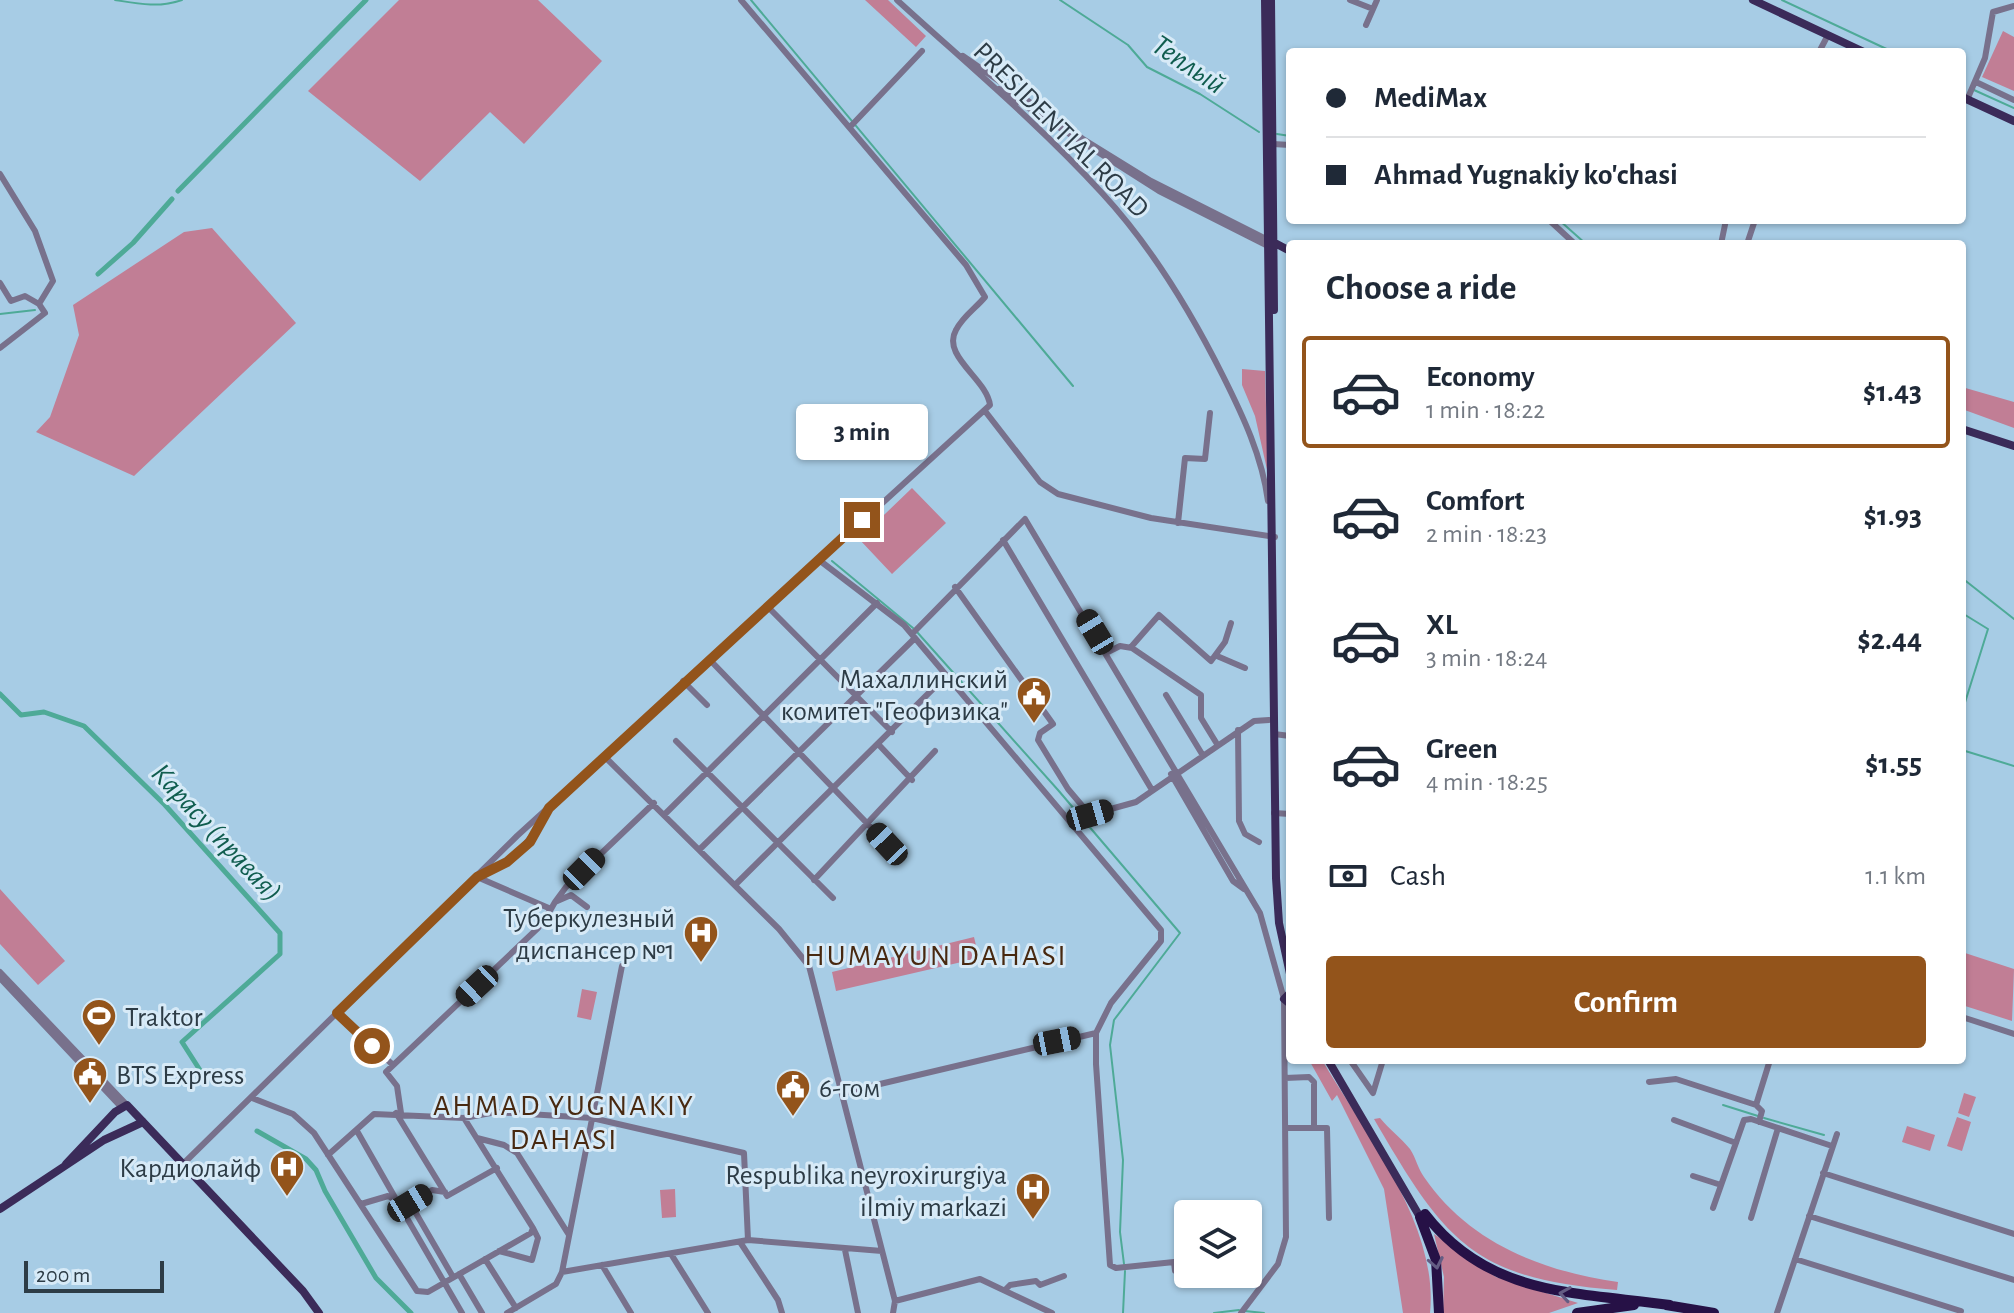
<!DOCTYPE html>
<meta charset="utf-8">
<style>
:root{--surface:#fff;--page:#f6f6f7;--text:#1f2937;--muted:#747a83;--line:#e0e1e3;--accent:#93541b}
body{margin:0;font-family:"Alegreya Sans",sans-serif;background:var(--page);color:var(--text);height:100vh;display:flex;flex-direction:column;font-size:30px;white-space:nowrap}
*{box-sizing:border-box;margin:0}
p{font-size:26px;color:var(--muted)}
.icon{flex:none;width:44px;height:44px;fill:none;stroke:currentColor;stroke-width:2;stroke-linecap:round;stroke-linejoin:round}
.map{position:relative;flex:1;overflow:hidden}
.side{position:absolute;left:1286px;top:240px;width:680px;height:824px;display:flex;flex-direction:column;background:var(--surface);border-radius:8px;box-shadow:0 2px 6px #0004}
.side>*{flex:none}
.banner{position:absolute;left:1286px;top:48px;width:680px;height:176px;border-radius:8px;box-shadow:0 2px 6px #0004;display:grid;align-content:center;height:176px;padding:0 40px;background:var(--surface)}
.tools{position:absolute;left:1174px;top:1200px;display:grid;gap:16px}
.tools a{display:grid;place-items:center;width:88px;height:88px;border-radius:8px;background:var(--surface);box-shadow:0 2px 6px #0004;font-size:40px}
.scale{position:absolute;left:24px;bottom:20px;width:140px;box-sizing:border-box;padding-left:8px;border:4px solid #2d3c46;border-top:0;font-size:22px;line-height:28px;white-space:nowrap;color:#2d3c46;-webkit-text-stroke:6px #d7eaf7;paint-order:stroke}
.end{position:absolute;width:36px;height:36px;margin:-18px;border:10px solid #93541b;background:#fff;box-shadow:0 0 0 4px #fff}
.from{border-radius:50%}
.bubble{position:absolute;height:56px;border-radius:8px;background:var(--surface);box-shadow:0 2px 6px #0004;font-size:26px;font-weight:700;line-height:56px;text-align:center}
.car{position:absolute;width:24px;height:48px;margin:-24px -12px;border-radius:10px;box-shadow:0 0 6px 2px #0007;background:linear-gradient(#222 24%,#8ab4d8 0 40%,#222 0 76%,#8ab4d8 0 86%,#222 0)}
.banner b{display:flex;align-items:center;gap:28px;height:76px;font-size:30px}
.banner b+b{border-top:2px solid var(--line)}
.banner i{width:20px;height:20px;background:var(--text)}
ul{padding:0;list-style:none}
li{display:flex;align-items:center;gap:24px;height:112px;margin:0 16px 12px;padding:0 24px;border:4px solid transparent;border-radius:8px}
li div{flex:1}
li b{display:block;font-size:30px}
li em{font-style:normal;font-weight:700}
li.selected{border-color:var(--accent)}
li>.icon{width:72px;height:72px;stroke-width:1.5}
h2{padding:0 40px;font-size:36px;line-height:96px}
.pay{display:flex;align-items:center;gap:20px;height:88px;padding:0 40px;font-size:30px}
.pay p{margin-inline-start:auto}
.button{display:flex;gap:16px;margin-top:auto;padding:16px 40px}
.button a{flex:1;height:92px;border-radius:8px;background:var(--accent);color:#fff;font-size:32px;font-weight:700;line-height:92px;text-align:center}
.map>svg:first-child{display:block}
.green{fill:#c17e95}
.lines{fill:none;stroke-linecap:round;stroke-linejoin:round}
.stream{stroke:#4eaa97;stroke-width:2}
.canal{stroke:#4eaa97;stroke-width:5}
.minor{stroke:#78718c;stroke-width:6}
.major{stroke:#3b2b59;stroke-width:8}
.highway{stroke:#261146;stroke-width:10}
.oneway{stroke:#645d84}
.route{stroke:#93541b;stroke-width:10}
.labels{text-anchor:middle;stroke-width:6;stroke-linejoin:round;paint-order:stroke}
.street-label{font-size:28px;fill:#2d3c46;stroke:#d7eaf7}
.poi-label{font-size:28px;fill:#2d3c46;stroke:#d7eaf7;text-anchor:end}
.water-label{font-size:30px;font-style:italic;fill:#105d4f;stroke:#d7eaf7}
.neighbourhood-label{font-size:30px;letter-spacing:2px;fill:#482910;stroke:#d7eaf7}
</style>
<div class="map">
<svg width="2014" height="1313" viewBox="0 0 2014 1313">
<rect width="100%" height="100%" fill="#a7cce5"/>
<!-- green -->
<path class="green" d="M399 0H538L602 61 524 144 490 112 420 181 308 91Z
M865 0H888L926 36 916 47Z
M2003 31 2014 37V91L1982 77Z
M212 228 296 323 134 476 36 432 50 417 79 335 73 305 184 232Z
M1242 369 1265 371 1268 474 1255 416 1242 385Z
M1962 387 2014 402V428L1962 409Z
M912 488 946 523 892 574 859 539Z
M0 889 65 961 38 985 0 944Z
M974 937 979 958 836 991 832 972Z
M1962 952 2014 969 2012 1021 1962 1005Z
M582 989 597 992 591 1020 577 1017Z
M1309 1060H1322C1365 1133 1439 1226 1430 1313H1403L1384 1189 1337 1095 1332 1101Z
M1964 1093 1976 1097 1969 1117 1958 1113Z
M1957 1117 1971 1122 1962 1151 1947 1146Z
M1380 1118C1389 1129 1401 1138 1410 1149 1416 1158 1418 1169 1424 1177 1469 1243 1542 1271 1618 1282L1617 1290C1471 1279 1444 1239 1374 1119Z
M1907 1126 1935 1135 1930 1151 1902 1142Z
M675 1189 676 1217 662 1218 660 1190Z
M1434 1234 1496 1277 1578 1303 1549 1313H1443L1444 1277Z"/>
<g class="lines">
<!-- stream -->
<path class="stream" d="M115 0C139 4 159 8 182 0
M751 0 1073 386
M1060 0 1128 45 1147 67 1200 94 1259 132
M1782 0 1893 52
M1974 90 2014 108
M1277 134 1290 136
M1559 220 1586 244
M0 314 35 310
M1289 398H1290
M832 561 913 628
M1962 578 2014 619
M1962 613 1988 629 1962 712
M917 632 1058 790 1180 933 1114 1020 1110 1045 1123 1160 1120 1232 1124 1264
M1962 750 2014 766
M1723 1105 1758 1116
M1764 1118 1824 1135
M1245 1311 1264 1313
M1123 1313 1125 1271
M1214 1313 1239 1310"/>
<!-- canal -->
<path class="canal" d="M178 191 366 0
M98 274 133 243 172 199
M0 694 21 715 44 712 84 726 165 805 280 933V954L182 1042 205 1078
M257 1131 306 1159 316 1170 325 1191 376 1278 411 1313"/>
<!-- minor -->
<path class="minor" d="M897 0C966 63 1039 124 1102 193 1152 247 1190 310 1223 376 1243 416 1262 456 1268 501
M1350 0 1373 9
M1366 25 1377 0
M1819 52 1828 35
M963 56 1083 139 1151 181 1268 240
M1976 82 2014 100
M999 89 1159 191 1268 246
M1967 100 1985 58 1993 12 2014 6
M850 127 922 51
M1273 144 1290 145
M0 174 35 231 53 281 39 304 45 313 0 348
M1549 220 1575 244
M1721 244 1726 220
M1747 244 1755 220
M0 283 11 301 25 296 39 304
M985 411 1040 482 1058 494 1151 518 1275 537
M1178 523 1185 458 1205 459 1210 413
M1003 540 1152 790
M819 560 904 625 1161 930V941L1111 1003 1096 1033V1064L1110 1265 1116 1268 1174 1262 1175 1271
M955 587 1053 724 1040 733 1038 740 1068 789 1090 815
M768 607 892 732
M912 634 1025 519 1260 913 1284 999 1286 1237 1278 1264 1241 1313
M1131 647 1159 615 1211 661 1225 642 1231 623
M1108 652 1120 646 1132 648 1201 695V718L1217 744
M1217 656 1245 668
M709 659 887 844
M683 681 707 705
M1166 695 1202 754
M1238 730 1239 821 1245 834 1259 842
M1274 734 1290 736
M676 741 833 898
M879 745 912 780
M605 757 779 929 809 966 895 1301 893 1313
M1171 774 1233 881 1244 889
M1274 813 1290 814
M665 814 877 603
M1089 815 1136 802 1254 721 1269 720
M700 849 915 638
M477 877 551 909 555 902 571 895 587 907
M477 877C510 864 530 844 546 813
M814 880 935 751
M735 885 946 676
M555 902 566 887 654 803
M0 972 127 1105
M0 978 122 1108
M337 1013 393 1065
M1962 1017 2014 1034
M1350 1060 1373 1093 1383 1060
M1285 1078 1309 1077 1314 1082V1128
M1649 1082 1676 1079 1756 1105
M842 1093 1096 1033
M252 1098 293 1114 314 1133 417 1291 428 1292 531 1233 533 1228 464 1118
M396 1113 447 1196 497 1168
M401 1113 397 1086 386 1072 538 928 551 909
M1674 1120 1736 1143
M1759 1122 1762 1111 1756 1105 1770 1060
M1286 1128H1327L1329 1218
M357 1131 397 1201 410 1203 453 1277
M477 1138 504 1145 517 1153 569 1235
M328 1155 374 1114 464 1118 496 1112 592 1118 744 1153 748 1240
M183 1164 517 836 990 405C987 379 941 356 956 330 963 316 976 308 985 297L966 265 741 0
M1823 1173 2014 1234
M1693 1176 1721 1185
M410 1203 432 1190 445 1192
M361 1204 388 1196 397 1201 462 1313
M1713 1208 1744 1120 1751 1119 1832 1146
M1809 1216 2014 1280
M1751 1218 1778 1128
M740 1242 778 1300 782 1313
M845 1250 858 1313
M499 1251 532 1260 538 1238 533 1228
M671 1254 708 1313
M485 1259 516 1308
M1795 1259 1961 1311
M602 1265 631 1313
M562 1272 748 1240 882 1251
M459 1274 482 1313
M1006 1289 1010 1285 1036 1281 1040 1285 1064 1276
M895 1301 980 1279 1052 1313
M507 1313 556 1284 562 1272 622 966
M1777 1313 1837 1134"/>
<!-- major -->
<path class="major" d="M1265 0 1276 878 1279 923 1290 974
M1271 0 1274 310
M1753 0 1864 52
M1962 97 2014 121
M1273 242 1290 251
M1962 429 2014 446
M1290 993 1284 999 1290 1004
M1328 1060 1420 1217
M66 1164 115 1112 127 1105 303 1291 319 1313
M0 1209 104 1140 143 1122"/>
<!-- highway -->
<path class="highway" d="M1425 1214C1489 1297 1577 1292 1670 1305
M1420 1217 1436 1260 1439 1313
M1666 1305 1714 1313
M1577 1313 1634 1305"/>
</g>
<!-- one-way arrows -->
<defs><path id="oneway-chevron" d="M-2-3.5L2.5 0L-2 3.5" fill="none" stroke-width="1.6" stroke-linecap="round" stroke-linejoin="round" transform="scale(2)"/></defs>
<g class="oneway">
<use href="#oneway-chevron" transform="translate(1436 1263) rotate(79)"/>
<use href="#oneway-chevron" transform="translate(1565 1294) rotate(-171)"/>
</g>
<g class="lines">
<!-- route -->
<path class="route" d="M372 1046 337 1013 477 877 507 862 530 842 549 808 862 520"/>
</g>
<!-- icons -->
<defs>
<symbol id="civic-pin" viewBox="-11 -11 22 30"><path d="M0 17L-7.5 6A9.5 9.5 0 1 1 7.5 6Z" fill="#93541b" stroke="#d7eaf7"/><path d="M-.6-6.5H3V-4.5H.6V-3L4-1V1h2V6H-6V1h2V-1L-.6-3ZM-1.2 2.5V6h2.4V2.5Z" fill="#fff"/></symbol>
<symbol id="hospital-pin" viewBox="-11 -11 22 30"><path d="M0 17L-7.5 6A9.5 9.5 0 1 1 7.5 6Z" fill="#93541b" stroke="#d7eaf7"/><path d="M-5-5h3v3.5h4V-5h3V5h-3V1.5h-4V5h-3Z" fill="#fff"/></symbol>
<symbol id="stadium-pin" viewBox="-11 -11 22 30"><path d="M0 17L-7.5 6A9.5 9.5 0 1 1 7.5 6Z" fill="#93541b" stroke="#d7eaf7"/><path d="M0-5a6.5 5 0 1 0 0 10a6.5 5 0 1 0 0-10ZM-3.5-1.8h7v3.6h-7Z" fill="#fff"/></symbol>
</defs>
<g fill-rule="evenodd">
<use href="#civic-pin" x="1014" y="674" width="40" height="54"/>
<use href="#hospital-pin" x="681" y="913" width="40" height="54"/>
<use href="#stadium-pin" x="79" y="996" width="40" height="54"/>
<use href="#civic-pin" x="70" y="1054" width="40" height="54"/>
<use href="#civic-pin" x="773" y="1067" width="40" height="54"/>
<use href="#hospital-pin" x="267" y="1147" width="40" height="54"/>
<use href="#hospital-pin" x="1013" y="1170" width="40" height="54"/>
</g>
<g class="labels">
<!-- street labels -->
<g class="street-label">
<text transform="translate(1062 129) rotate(45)" y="10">PRESIDENTIAL ROAD</text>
</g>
<!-- poi labels -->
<g class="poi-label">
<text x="1008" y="688">Махаллинский<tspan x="1008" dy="32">комитет "Геофизика"</tspan></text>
<text x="675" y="927">Туберкулезный<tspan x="675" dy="32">диспансер №1</tspan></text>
<text x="125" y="1026" text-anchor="start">Traktor</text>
<text x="116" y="1084" text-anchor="start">BTS Express</text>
<text x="819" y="1097" text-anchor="start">6-гом</text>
<text x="261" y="1177">Кардиолайф</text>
<text x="1007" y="1184">Respublika neyroxirurgiya<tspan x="1007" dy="32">ilmiy markazi</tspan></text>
</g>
<!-- water labels -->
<g class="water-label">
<text transform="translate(1189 64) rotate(34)" y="10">Теплый</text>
<text transform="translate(217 832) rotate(47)" y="10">Карасу (правая)</text>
</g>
<!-- neighbourhood labels -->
<g class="neighbourhood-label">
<text x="936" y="965">HUMAYUN DAHASI</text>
<text x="564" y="1115">AHMAD YUGNAKIY<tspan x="564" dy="34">DAHASI</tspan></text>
</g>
</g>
</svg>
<div class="tools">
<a><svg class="icon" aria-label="layers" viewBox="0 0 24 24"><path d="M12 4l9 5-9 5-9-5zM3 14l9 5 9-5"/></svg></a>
</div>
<div class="scale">200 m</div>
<i class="end from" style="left:372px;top:1046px"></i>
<i class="end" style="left:862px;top:520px"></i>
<div class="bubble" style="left:796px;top:404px;width:132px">3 min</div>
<i class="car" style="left:1095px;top:632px;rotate:329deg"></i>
<i class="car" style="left:1090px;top:815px;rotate:74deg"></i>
<i class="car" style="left:887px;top:844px;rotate:317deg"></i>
<i class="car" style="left:584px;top:869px;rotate:45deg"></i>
<i class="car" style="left:477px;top:986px;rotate:227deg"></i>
<i class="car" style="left:1057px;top:1041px;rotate:79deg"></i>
<i class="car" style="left:410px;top:1203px;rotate:59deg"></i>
<div class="banner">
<b><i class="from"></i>MediMax</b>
<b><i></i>Ahmad Yugnakiy ko'chasi</b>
</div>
<section class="side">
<h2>Choose a ride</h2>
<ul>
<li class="selected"><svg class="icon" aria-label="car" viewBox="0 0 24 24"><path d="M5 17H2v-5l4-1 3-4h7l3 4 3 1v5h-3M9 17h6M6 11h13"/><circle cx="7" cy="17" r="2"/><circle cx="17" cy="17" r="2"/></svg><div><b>Economy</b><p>1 min · 18:22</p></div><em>$1.43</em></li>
<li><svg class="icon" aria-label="car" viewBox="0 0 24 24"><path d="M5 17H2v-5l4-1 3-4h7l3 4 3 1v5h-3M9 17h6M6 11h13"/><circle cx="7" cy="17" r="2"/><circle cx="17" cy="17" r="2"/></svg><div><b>Comfort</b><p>2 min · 18:23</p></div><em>$1.93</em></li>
<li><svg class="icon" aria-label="car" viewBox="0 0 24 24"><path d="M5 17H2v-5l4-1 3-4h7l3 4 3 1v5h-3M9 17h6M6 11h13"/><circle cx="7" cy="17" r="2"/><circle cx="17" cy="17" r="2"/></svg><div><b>XL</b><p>3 min · 18:24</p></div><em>$2.44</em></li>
<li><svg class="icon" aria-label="car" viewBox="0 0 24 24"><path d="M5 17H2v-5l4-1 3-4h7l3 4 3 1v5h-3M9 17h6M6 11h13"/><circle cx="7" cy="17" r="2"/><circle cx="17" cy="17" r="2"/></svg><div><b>Green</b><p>4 min · 18:25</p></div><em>$1.55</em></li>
</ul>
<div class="pay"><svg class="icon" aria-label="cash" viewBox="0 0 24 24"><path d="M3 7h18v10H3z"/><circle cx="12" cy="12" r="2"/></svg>Cash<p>1.1 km</p></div>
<div class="button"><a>Confirm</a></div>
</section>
</div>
